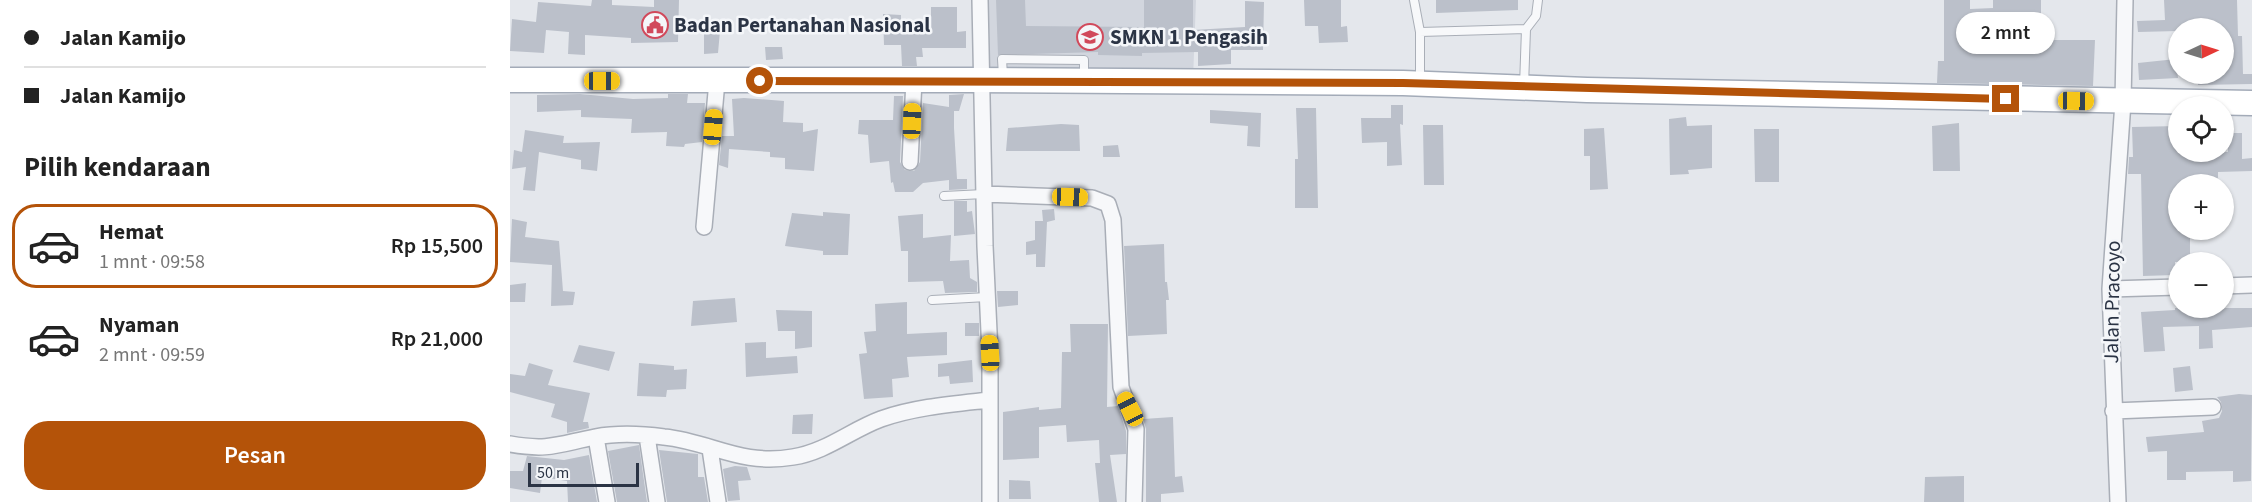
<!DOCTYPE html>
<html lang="id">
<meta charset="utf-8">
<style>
:root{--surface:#fff;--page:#f6f6f6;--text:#222;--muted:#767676;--line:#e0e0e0;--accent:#b45309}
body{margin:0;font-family:"Source Sans 3",sans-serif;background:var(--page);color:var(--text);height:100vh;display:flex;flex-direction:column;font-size:22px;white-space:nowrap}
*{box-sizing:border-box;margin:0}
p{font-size:20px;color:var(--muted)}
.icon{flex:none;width:33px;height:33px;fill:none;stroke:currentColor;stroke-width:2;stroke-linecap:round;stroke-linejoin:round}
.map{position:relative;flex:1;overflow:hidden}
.details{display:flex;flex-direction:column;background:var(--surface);width:510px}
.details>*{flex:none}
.guide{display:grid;align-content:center;height:132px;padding:0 24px;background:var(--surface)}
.needle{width:39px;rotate:86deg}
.controls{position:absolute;left:1658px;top:18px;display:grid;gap:12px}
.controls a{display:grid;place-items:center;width:66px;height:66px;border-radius:50%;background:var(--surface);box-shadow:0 2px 4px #0004;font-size:30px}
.scale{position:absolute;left:18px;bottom:15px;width:111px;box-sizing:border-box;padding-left:6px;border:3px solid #2b3445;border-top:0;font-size:16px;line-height:21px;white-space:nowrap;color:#2b3445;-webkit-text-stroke:4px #f4f6f9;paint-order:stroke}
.end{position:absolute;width:27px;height:27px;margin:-14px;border:8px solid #b45309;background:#fff;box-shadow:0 0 0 3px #fff}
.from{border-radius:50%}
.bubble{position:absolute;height:42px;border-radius:21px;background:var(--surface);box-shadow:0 2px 4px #0004;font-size:20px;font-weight:600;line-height:42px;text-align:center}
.car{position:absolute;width:18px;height:36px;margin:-18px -9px;border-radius:8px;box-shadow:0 0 4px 2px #0007;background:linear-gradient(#f5c518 24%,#345 0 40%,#f5c518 0 76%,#345 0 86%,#f5c518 0)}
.guide b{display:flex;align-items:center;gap:21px;height:57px;font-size:22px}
.guide b+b{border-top:2px solid var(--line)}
.guide i{width:15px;height:15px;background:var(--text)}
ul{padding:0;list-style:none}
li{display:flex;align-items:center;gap:18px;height:84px;margin:0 12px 9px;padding:0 12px;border:3px solid transparent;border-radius:24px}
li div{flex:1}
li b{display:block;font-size:22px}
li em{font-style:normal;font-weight:600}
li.selected{border-color:var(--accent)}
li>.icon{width:54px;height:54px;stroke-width:1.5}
h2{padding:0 24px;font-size:27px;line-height:72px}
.primary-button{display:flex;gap:12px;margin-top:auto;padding:12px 24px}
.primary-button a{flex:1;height:69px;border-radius:24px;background:var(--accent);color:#fff;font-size:24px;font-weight:600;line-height:69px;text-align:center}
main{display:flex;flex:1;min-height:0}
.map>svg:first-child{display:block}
.built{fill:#d2d6de}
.building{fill:#bbc0ca}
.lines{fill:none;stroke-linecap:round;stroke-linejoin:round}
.lane-casing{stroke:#a9aeb7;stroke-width:10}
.street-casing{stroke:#a9aeb7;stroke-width:18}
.primary-casing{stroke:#a3abb8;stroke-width:27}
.lane{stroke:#f7f8fa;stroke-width:8}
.street{stroke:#f7f8fa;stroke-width:15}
.primary{stroke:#fff;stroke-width:24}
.route{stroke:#b45309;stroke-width:8}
.labels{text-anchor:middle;stroke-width:5;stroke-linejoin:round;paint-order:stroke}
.poi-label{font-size:21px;font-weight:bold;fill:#2b3445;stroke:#f4f6f9;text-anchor:start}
.street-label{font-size:21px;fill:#2b3445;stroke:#f4f6f9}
</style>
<main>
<section class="details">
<div class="guide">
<b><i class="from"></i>Jalan Kamijo</b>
<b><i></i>Jalan Kamijo</b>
</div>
<h2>Pilih kendaraan</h2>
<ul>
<li class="selected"><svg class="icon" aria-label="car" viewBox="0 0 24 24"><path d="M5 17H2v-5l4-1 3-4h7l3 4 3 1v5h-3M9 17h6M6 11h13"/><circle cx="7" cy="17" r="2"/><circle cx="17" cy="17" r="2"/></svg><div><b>Hemat</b><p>1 mnt · 09:58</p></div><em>Rp 15,500</em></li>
<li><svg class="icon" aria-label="car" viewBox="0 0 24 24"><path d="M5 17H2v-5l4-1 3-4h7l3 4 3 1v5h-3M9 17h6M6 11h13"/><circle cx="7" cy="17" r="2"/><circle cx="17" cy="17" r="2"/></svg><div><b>Nyaman</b><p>2 mnt · 09:59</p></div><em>Rp 21,000</em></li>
</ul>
<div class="primary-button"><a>Pesan</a></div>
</section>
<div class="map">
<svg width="1742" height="502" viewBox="0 0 1742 502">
<rect width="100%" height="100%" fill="#e4e7ec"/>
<!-- built -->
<path class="built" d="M475 0H686L683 79 477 75Z"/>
<!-- building -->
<path class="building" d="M82 0H102V5L144 7V0H169L168 42 121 43V38L75 35V55L58 54 59 32 36 30 34 53 0 51 2 19 26 22 28 2 81 6Z
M486 0H515L516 26 634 27V0H683V30L735 27V1L754 2 753 50H721V64L688 66V52L632 53V56L588 55V52L488 55Z
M794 0H831V27L837 26 838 42 809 43 808 26H795Z
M926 0H1008V10L926 13Z
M1434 0H1460V9L1483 8V0H1531V40H1585L1583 86 1427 83 1428 61H1434Z
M1654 0H1727L1728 36H1732L1733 74H1742V84L1688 85 1687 74H1713V28H1710V25L1685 24V28H1668V31L1628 32 1627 21 1655 20Z
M421 7H447V32L456 31V48H412L413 57H406L407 66H392L391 45H374L373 14 391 15V29L421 28Z
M194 31H210L208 53 194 54Z
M255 47H272L273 59 256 60Z
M1666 59 1668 78 1629 80 1628 63Z
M70 94 123 99 158 98V94H178L177 103H195L192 142 175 144 174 147 156 146 157 132 121 133 122 119 71 117V110L27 112V95Z
M454 94 449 111H444V128L447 179H457V189L439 190V180L413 183 403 192H385L383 182 381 183 379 161 360 163 358 135 348 134 349 120H383L384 96H393L390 162 395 170 404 171 410 162 413 103 439 107V95Z
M234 98 274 101 273 122 293 123V132L308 129 304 171 275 169V158L260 157V152L219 149 218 168 209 165 212 136H224L222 99Z
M881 105H893V125L890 124 892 165 877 166V142L852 143 851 118H881Z
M786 108H806L808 208H785V159H788Z
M700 110 751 113 750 147 737 146 738 126 700 123Z
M1176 117 1177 126 1202 125V168L1178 170 1179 174 1160 175 1159 119Z
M1449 123 1450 171H1423L1422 126Z
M551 124 569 125 570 151H496L498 128Z
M913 125H933L934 185H914Z
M1668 126V152H1718V133H1732V159L1742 158V171L1708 172V178L1698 177V184H1668V230H1680V262H1665V275L1633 276 1631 174H1618L1619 157H1623L1622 127Z
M1094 128 1098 189 1080 190V156H1074V129Z
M1244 129H1269V182H1245Z
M15 130 54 136 53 143 90 142 87 171 71 169V160L29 152 25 191 13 190 16 167 2 169 4 150 12 152Z
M608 145 610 157H593V146Z
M444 201H457V212L462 211 465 234 444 236Z
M544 209 545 220 537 222 535 267H526V254L516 255V242L525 240V221H533L532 210Z
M313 212 340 214 338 255H313V251L275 246 282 213 313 216Z
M413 214V238L441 235 440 261 459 260 460 278 467 282V292L435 293 433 281 398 282V251H391L388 216Z
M2 219 17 222 15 237 49 241 53 291 65 292 63 305 41 306 42 265 0 262Z
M654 244 655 282H657L659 300H656L657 334 618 336 614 246Z
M16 283 15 302H0V285Z
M487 291H508V305L488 307Z
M225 298 227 322 181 326 183 301Z
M397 302V334L437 332V355L397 357 399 377 382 379 383 397 354 399 349 354 357 353 354 332 366 331 365 304Z
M1665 308H1742V327L1702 330 1703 348 1689 349V326L1653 327 1655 351 1634 352 1631 312 1665 310Z
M266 310 302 311V347L285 349V331H268Z
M455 323H469V336H455Z
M560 324H598L597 407 608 406 616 431V454L600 455 607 502H589L585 463H590L589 440 557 442 556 425 529 427V458L493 460V412L529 407V410L551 408 552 352H561Z
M256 342V358L287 356 288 373 236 377 235 343Z
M69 345 105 352 99 371 63 362Z
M462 360 463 382 440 384 439 376 428 377V364Z
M19 363 43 370 38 385 80 393 73 422H78L79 428 57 433V422L41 417 45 404 0 392V374L15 376Z
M129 363 164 366V370L177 369 176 389 157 390 156 397 127 396Z
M1680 366 1683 390 1665 392 1663 368Z
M1729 394 1742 395 1741 481 1723 482V471L1676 472V480H1657V451L1638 452 1636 437 1694 432 1692 421 1709 418 1712 411 1711 402 1707 397Z
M303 414 302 434H282L283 415Z
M663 417 665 477 672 476 674 492 651 494V502H636V429L633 419Z
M129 445 137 502H107L98 451Z
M149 450 188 454V477H194L198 502H157Z
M79 455 87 502H58L57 481 32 477 30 493 0 488V471H13L17 456 54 460Z
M225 466 237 467 241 480 228 481 230 500 218 501 213 469Z
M1454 476V502H1414L1415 477Z
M499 480 520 481 521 499H499Z"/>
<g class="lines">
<defs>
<path id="lane" d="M904 0 910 32 1016 29
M493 76 492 59 574 60V78
M910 81V32
M1014 86 1016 29 1026 16 1028 0
M434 196 474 194
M422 300 477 297"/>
<path id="street" d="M470 0 475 246 480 353V502
M400 162 404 80
M474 194 582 198 598 204 603 220 611 387 626 429 624 502
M194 227 207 81
M1713 286 1742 285
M1600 289 1668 287
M1603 411 1703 407
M137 436 147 502
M86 437 97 502
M0 444C39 451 49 444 85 437 107 433 132 434 154 437 202 442 230 466 283 457 316 452 341 430 371 419 405 407 443 404 479 400
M200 449 208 502
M1608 502 1600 289 1613 102 1615 0"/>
<path id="primary" d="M0 80H460L893 83 1077 90 1742 103"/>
</defs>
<!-- lane casing -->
<use href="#lane" class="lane-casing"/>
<!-- street casing -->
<use href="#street" class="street-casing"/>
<!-- primary casing -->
<use href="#primary" class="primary-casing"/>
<!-- lane -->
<use href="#lane" class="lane"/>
<!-- street -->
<use href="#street" class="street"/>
<!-- primary -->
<use href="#primary" class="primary"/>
</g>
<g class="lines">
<!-- route -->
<path class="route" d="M250 81 893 83 1496 99"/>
</g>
<!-- icons -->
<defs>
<symbol id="civic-ring" viewBox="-11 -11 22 22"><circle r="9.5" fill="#f4f6f9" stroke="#d1495b" stroke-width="1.5"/><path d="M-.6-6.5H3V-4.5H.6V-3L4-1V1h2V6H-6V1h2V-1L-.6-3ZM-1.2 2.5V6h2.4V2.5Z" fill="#d1495b"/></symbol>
<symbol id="school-ring" viewBox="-11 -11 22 22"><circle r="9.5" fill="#f4f6f9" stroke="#d1495b" stroke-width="1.5"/><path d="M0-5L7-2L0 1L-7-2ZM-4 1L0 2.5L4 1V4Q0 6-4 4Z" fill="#d1495b"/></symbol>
</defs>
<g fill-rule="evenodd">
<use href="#civic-ring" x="130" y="10" width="30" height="30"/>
<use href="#school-ring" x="565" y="22" width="30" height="30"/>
</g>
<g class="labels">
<!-- poi labels -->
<g class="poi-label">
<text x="164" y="32">Badan Pertanahan Nasional</text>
<text x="600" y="44">SMKN 1 Pengasih</text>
</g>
<!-- street labels -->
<g class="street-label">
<text transform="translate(1602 302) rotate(-89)" y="7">Jalan Pracoyo</text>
</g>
</g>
</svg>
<div class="controls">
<a><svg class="needle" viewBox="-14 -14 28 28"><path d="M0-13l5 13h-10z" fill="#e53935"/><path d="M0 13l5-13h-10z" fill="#767676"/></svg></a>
<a><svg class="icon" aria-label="locate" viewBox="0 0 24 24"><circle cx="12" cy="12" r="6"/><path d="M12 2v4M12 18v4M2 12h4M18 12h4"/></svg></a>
<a>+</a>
<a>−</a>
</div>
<div class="scale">50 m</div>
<i class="end from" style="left:250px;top:81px"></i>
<i class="end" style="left:1496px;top:99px"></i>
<div class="bubble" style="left:1446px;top:12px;width:99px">2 mnt</div>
<i class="car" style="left:92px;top:81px;rotate:90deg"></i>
<i class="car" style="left:1566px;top:101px;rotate:91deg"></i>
<i class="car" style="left:402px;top:121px;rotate:2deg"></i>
<i class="car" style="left:203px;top:127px;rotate:5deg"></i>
<i class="car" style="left:560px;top:197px;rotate:92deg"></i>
<i class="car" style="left:480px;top:353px;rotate:357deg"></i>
<i class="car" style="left:620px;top:409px;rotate:333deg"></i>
</div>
</main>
